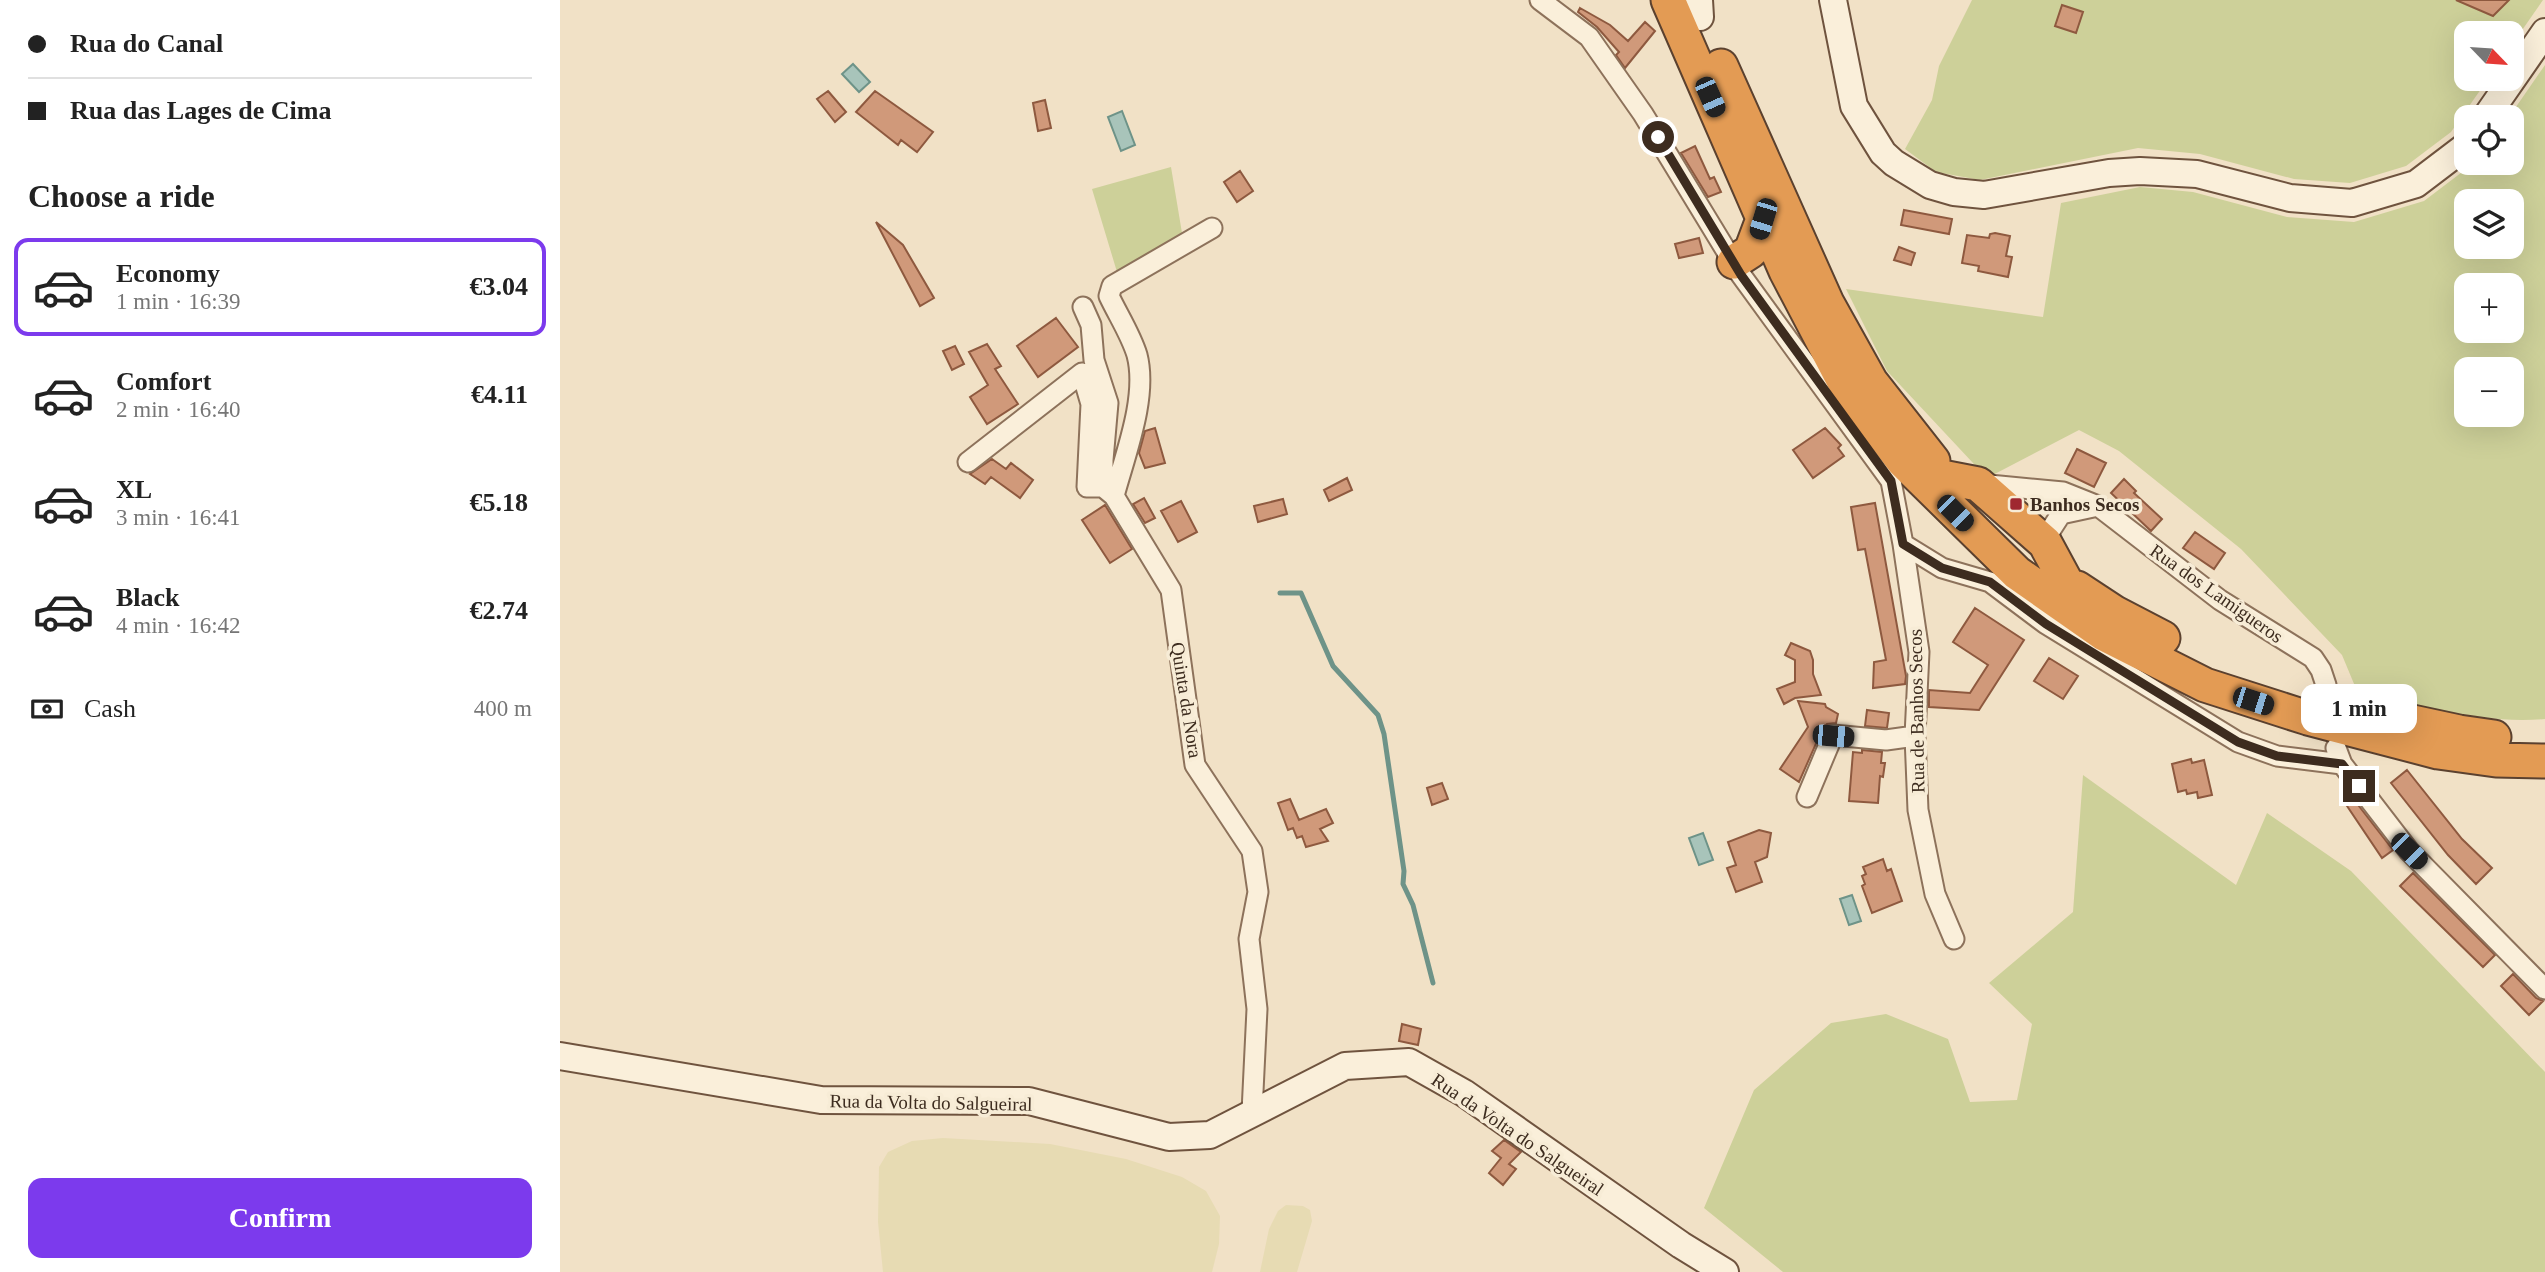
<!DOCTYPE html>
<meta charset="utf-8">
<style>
:root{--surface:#fff;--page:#f2f2f2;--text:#222;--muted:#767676;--line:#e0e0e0;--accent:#7c3aed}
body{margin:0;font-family:"Times New Roman",serif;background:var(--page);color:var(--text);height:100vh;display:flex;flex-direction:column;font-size:26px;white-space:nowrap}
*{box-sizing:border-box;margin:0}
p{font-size:23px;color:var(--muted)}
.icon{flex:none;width:38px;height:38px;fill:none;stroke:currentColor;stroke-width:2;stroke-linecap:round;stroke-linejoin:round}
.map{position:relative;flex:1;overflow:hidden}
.panel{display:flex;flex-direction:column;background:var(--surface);width:560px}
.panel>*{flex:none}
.top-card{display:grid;align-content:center;height:154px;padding:0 28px;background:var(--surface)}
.needle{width:46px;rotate:115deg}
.fabs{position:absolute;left:1894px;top:21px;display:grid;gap:14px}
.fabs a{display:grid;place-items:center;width:70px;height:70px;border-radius:14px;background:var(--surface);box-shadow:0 7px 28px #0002;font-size:35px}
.end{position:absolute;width:32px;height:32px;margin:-16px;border:9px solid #3d2c1f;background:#fff;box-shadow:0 0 0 4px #fff}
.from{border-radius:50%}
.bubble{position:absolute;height:49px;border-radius:14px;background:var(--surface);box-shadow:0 7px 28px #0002;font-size:23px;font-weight:800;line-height:49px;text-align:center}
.car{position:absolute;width:21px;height:42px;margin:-21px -10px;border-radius:9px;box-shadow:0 0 5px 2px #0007;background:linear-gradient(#222 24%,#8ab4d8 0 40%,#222 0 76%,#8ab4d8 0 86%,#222 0)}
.top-card b{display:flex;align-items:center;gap:24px;height:66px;font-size:26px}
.top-card b+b{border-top:2px solid var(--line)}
.top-card i{width:18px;height:18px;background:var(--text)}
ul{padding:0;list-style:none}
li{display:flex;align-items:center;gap:21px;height:98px;margin:0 14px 10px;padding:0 14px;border:4px solid transparent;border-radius:14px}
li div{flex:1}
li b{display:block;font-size:26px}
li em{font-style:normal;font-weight:800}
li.on{border-color:var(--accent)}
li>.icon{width:63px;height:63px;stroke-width:1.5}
h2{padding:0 28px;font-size:32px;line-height:84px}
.pay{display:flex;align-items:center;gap:18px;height:77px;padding:0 28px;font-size:26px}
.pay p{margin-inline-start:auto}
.cta{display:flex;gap:14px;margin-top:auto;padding:14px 28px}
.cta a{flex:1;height:80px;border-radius:14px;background:var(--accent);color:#fff;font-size:28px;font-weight:800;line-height:80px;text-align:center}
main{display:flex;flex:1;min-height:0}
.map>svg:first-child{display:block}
.farmland{fill:#e7dbb3}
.green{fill:#cdd099;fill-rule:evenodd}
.water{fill:#a8c4ba;stroke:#6e9388;stroke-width:2}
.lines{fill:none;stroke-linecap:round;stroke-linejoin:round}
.stream{stroke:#6e9388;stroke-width:5}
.building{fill:#d0997a;stroke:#8e593f;stroke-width:2}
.street-tunnel{stroke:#cdbda5;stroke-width:19;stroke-dasharray:19 10;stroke-linecap:butt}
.street-casing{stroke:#8d725b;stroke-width:23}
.secondary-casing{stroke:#6f533e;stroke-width:30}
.highway-casing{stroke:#5b412f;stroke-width:37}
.street{stroke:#faefda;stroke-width:19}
.secondary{stroke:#faefda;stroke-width:26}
.highway{stroke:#e39b54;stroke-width:33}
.route{stroke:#3d2c1f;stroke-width:9}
.poi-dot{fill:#9f2730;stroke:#f7ecd6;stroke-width:2.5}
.labels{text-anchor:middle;stroke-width:7;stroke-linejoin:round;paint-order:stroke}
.poi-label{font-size:19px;font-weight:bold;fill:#3d2c1f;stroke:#f7ecd6;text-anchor:start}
.street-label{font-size:19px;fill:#3d2c1f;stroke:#f7ecd6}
</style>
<main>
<section class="panel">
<div class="top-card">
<b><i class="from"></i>Rua do Canal</b>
<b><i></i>Rua das Lages de Cima</b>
</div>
<h2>Choose a ride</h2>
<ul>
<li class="on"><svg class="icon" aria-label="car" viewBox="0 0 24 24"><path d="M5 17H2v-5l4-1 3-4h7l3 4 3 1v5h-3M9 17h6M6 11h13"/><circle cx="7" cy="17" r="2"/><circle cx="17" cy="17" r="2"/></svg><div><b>Economy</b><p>1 min · 16:39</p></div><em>€3.04</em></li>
<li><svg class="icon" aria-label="car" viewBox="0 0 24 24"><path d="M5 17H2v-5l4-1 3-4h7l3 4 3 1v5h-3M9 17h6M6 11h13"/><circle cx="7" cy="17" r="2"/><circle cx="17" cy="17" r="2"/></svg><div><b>Comfort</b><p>2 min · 16:40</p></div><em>€4.11</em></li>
<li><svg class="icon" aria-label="car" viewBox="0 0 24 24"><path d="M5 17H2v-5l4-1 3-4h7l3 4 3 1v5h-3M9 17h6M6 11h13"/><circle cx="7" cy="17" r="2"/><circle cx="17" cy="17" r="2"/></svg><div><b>XL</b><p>3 min · 16:41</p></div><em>€5.18</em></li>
<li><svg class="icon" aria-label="car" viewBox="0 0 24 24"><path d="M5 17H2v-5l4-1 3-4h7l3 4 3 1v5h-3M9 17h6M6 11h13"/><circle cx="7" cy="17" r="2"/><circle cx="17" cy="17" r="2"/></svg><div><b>Black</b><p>4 min · 16:42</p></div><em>€2.74</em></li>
</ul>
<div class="pay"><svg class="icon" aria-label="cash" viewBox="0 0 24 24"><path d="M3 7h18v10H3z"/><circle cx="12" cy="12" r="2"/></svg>Cash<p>400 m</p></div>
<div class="cta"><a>Confirm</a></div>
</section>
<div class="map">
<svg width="1985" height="1272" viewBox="0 0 1985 1272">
<rect width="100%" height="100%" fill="#f1e1c6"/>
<!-- farmland -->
<path class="farmland" d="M383 1138 490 1144 566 1159 622 1177 646 1191 660 1216 659 1244 652 1272H323L318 1222 319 1167 328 1152 352 1141Z
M726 1205 743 1206 750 1210 752 1221 737 1272H700L709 1229 718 1211Z"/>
<!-- green -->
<path class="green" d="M1412 0H1983L1951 46V33H1906V79H1928L1891 132 1846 166 1790 183 1734 179 1640 154 1578 148 1420 180 1376 172 1345 149 1372 100 1379 66Z
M1985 65V719C1923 725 1858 704 1797 691L1782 655 1681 549 1559 451 1519 430 1427 478 1327 371 1286 289 1483 317 1501 203 1580 187 1633 192 1727 217 1794 222 1864 201 1914 163H1951V117H1949ZM1906 201H1951V247H1906ZM1906 285H1951V331H1906ZM1906 369H1951V415H1906Z
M611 167 623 239 557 272 532 189Z
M1523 775 1676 885 1707 813 1791 871 1985 1072V1272H1223L1144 1208 1194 1090 1271 1023 1326 1014 1388 1039 1410 1102 1457 1100 1472 1024 1429 983 1513 912Z"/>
<!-- water -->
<path class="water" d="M293 64 310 82 299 92 282 74Z
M562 111 575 145 561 151 548 117Z
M1143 833 1153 860 1139 865 1129 838Z
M1292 895 1301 921 1289 925 1280 899Z"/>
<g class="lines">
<!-- stream -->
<path class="stream" d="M720 593H741L773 666 818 715 824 734 844 871 843 884 853 905 873 983"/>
</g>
<!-- building -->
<path class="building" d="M1896 0H1949L1933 16Z
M1502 5 1523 12 1516 33 1495 26Z
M1020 8 1050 25 1068 41 1085 22 1095 31 1065 68 1056 55 1059 52 1037 27 1018 12Z
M268 91 286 112 275 122 257 99Z
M315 91 373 132 357 152 341 140 338 145 296 112Z
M485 100 491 128 478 131 473 103Z
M1135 146 1150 179 1154 177 1161 192 1148 197 1121 153Z
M680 171 693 191 677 202 664 182Z
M1344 210 1392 219 1389 234 1341 225Z
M316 222 343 245 374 298 360 306Z
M1435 233 1450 236 1446 256 1452 257 1448 277 1418 271 1419 266 1402 263 1407 235 1429 238 1430 234Z
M1139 238 1143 253 1119 258 1115 244Z
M1339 247 1355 253 1351 265 1334 260Z
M496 318 518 347 478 377 457 346Z
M427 344 441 366 435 369 458 404 427 424 410 397 428 385 409 352Z
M395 346 404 364 392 370 383 351Z
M595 428 605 463 585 468 579 453 585 431Z
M1265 428 1281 445 1278 448 1284 456 1253 478 1233 450Z
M1517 449 1546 463 1534 487 1505 473Z
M432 459 446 469 451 463 473 480 460 498 431 477 425 484 410 474Z
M787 478 792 490 769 501 764 490Z
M1564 479 1576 491 1574 493 1602 519 1591 531 1551 493Z
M584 498 595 518 585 523 573 504Z
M723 499 727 514 698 522 694 506Z
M621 501 637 532 618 542 601 511Z
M1315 503 1346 676 1345 684 1313 688 1314 662 1326 660 1305 549 1298 550 1291 507Z
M545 505 572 549 550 563 522 520Z
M1635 532 1665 553 1654 569 1623 548Z
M1415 608 1464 640 1419 710 1369 707V690L1410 693 1428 665 1393 642Z
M1231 643 1250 651 1253 660V674L1261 695 1235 698 1224 704 1217 689 1235 682V660L1225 655Z
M1489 658 1518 676 1503 699 1474 681Z
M1238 701 1265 704 1266 707 1278 714 1276 723 1267 724 1262 730 1239 782 1220 769 1248 727Z
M1307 710 1329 713 1327 728 1305 726Z
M1302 750 1322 752 1321 763H1325L1323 777 1320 776 1318 803 1289 801 1293 752 1302 753Z
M1631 759 1632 763 1644 760 1652 795 1638 798 1637 792 1627 794 1626 790 1618 792 1612 764Z
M1847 770 1902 839 1932 868 1916 884 1888 855 1831 783Z
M882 783 888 799 872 805 867 788Z
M1788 792 1833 850 1822 858 1781 797Z
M730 799 739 820 766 809 773 823 760 829 768 841 746 847 742 836 737 838 733 828 728 830 718 803Z
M1199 830 1211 833 1207 857 1195 862 1202 882 1176 892 1167 868 1176 865 1168 842Z
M1323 859 1327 871 1331 869 1342 901 1312 913 1302 886 1305 884 1302 876 1306 874 1303 867Z
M1853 873 1935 955 1923 967 1840 886Z
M1953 974 1976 998 1983 1001 1969 1015 1941 986Z
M842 1024 861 1029 858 1045 839 1041Z
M944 1140 961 1152 949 1164 956 1169 943 1185 929 1173 941 1158 932 1151Z"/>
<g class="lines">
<!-- street-tunnel -->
<path class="street-tunnel" d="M1766 685 1774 732"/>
<defs>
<path id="street" d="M980 0 1029 37 1083 114 1181 275 1331 481 1343 544 1359 652 1355 736 1358 810 1375 894 1394 939
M523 307 531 325 534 360 548 403 543 460V487
M408 462 522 373 531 404 527 487H543L554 496 611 590 635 765 692 851 698 892 689 939 697 1009 692 1112
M1419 484 1503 492 1538 506 1660 600 1753 658 1761 670 1766 685
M554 496C565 455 588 397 577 355 571 335 558 315 549 296L552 286 652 228
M1485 543 1488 534 1501 514 1538 506
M1343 544 1382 568 1430 582 1486 624 1678 742 1717 756 1782 764
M1776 748 1782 764 1849 851 1985 989
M1247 797 1273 735 1326 740 1355 736"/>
<path id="secondary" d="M1139 0 1140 17
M1273 0 1294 106 1323 153 1334 163 1370 185 1394 192 1424 195 1549 173 1580 171 1637 174 1730 198 1792 203 1856 184 1906 146
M1926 117 1985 32
M0 1056 261 1100 469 1101 609 1137 650 1135 785 1066 849 1062 904 1093 1121 1245 1165 1272"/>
<path id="highway" d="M1108 0 1226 271 1291 395 1343 461 1457 573 1544 634 1645 685 1748 718 1878 752 1936 760 1985 761
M1161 66 1267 303 1311 382 1373 461
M1174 262 1191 251 1203 219
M1387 478 1418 484 1485 543 1505 580
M1517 588 1555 613 1603 638
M1829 717 1899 732 1934 737"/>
</defs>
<!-- street casing -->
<use href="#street" class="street-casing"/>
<!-- secondary casing -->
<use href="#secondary" class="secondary-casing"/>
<!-- highway casing -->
<use href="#highway" class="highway-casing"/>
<!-- street -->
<use href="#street" class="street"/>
<!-- secondary -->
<use href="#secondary" class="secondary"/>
<!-- highway -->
<use href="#highway" class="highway"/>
</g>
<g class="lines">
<!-- route -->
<path class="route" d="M1098 137 1181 275 1331 481 1343 544 1382 568 1430 582 1486 624 1678 742 1717 756 1782 764 1799 786"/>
</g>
<!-- markers -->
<rect class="poi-dot" x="1449" y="497" width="14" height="14" rx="3.5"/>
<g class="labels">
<!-- poi labels -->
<g class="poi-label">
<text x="1470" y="511">Banhos Secos</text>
</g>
<!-- street labels -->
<g class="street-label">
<text transform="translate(1657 593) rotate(35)" y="7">Rua dos Lamigueros</text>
<text transform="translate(627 700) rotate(81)" y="7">Quinta da Nora</text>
<text transform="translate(1356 711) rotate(-91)" y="7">Rua de Banhos Secos</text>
<text transform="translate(371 1102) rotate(1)" y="7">Rua da Volta do Salgueiral</text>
<text transform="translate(958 1134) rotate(34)" y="7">Rua da Volta do Salgueiral</text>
</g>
</g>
</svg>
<div class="fabs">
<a><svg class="needle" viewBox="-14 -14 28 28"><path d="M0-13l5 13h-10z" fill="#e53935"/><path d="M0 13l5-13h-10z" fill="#767676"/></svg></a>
<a><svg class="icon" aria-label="locate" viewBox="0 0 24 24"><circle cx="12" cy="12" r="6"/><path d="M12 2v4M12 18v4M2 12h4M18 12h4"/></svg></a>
<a><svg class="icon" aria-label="layers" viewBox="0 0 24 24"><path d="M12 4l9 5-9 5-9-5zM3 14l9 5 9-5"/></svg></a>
<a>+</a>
<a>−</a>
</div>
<i class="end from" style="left:1098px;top:137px"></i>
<i class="end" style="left:1799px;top:786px"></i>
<div class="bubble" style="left:1741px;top:684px;width:116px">1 min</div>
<i class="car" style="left:1150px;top:97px;rotate:156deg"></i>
<i class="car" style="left:1203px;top:219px;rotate:197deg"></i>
<i class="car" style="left:1395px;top:513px;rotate:135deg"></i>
<i class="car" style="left:1693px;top:701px;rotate:108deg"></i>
<i class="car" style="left:1273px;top:736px;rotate:95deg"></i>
<i class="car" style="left:1849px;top:851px;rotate:135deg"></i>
</div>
</main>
